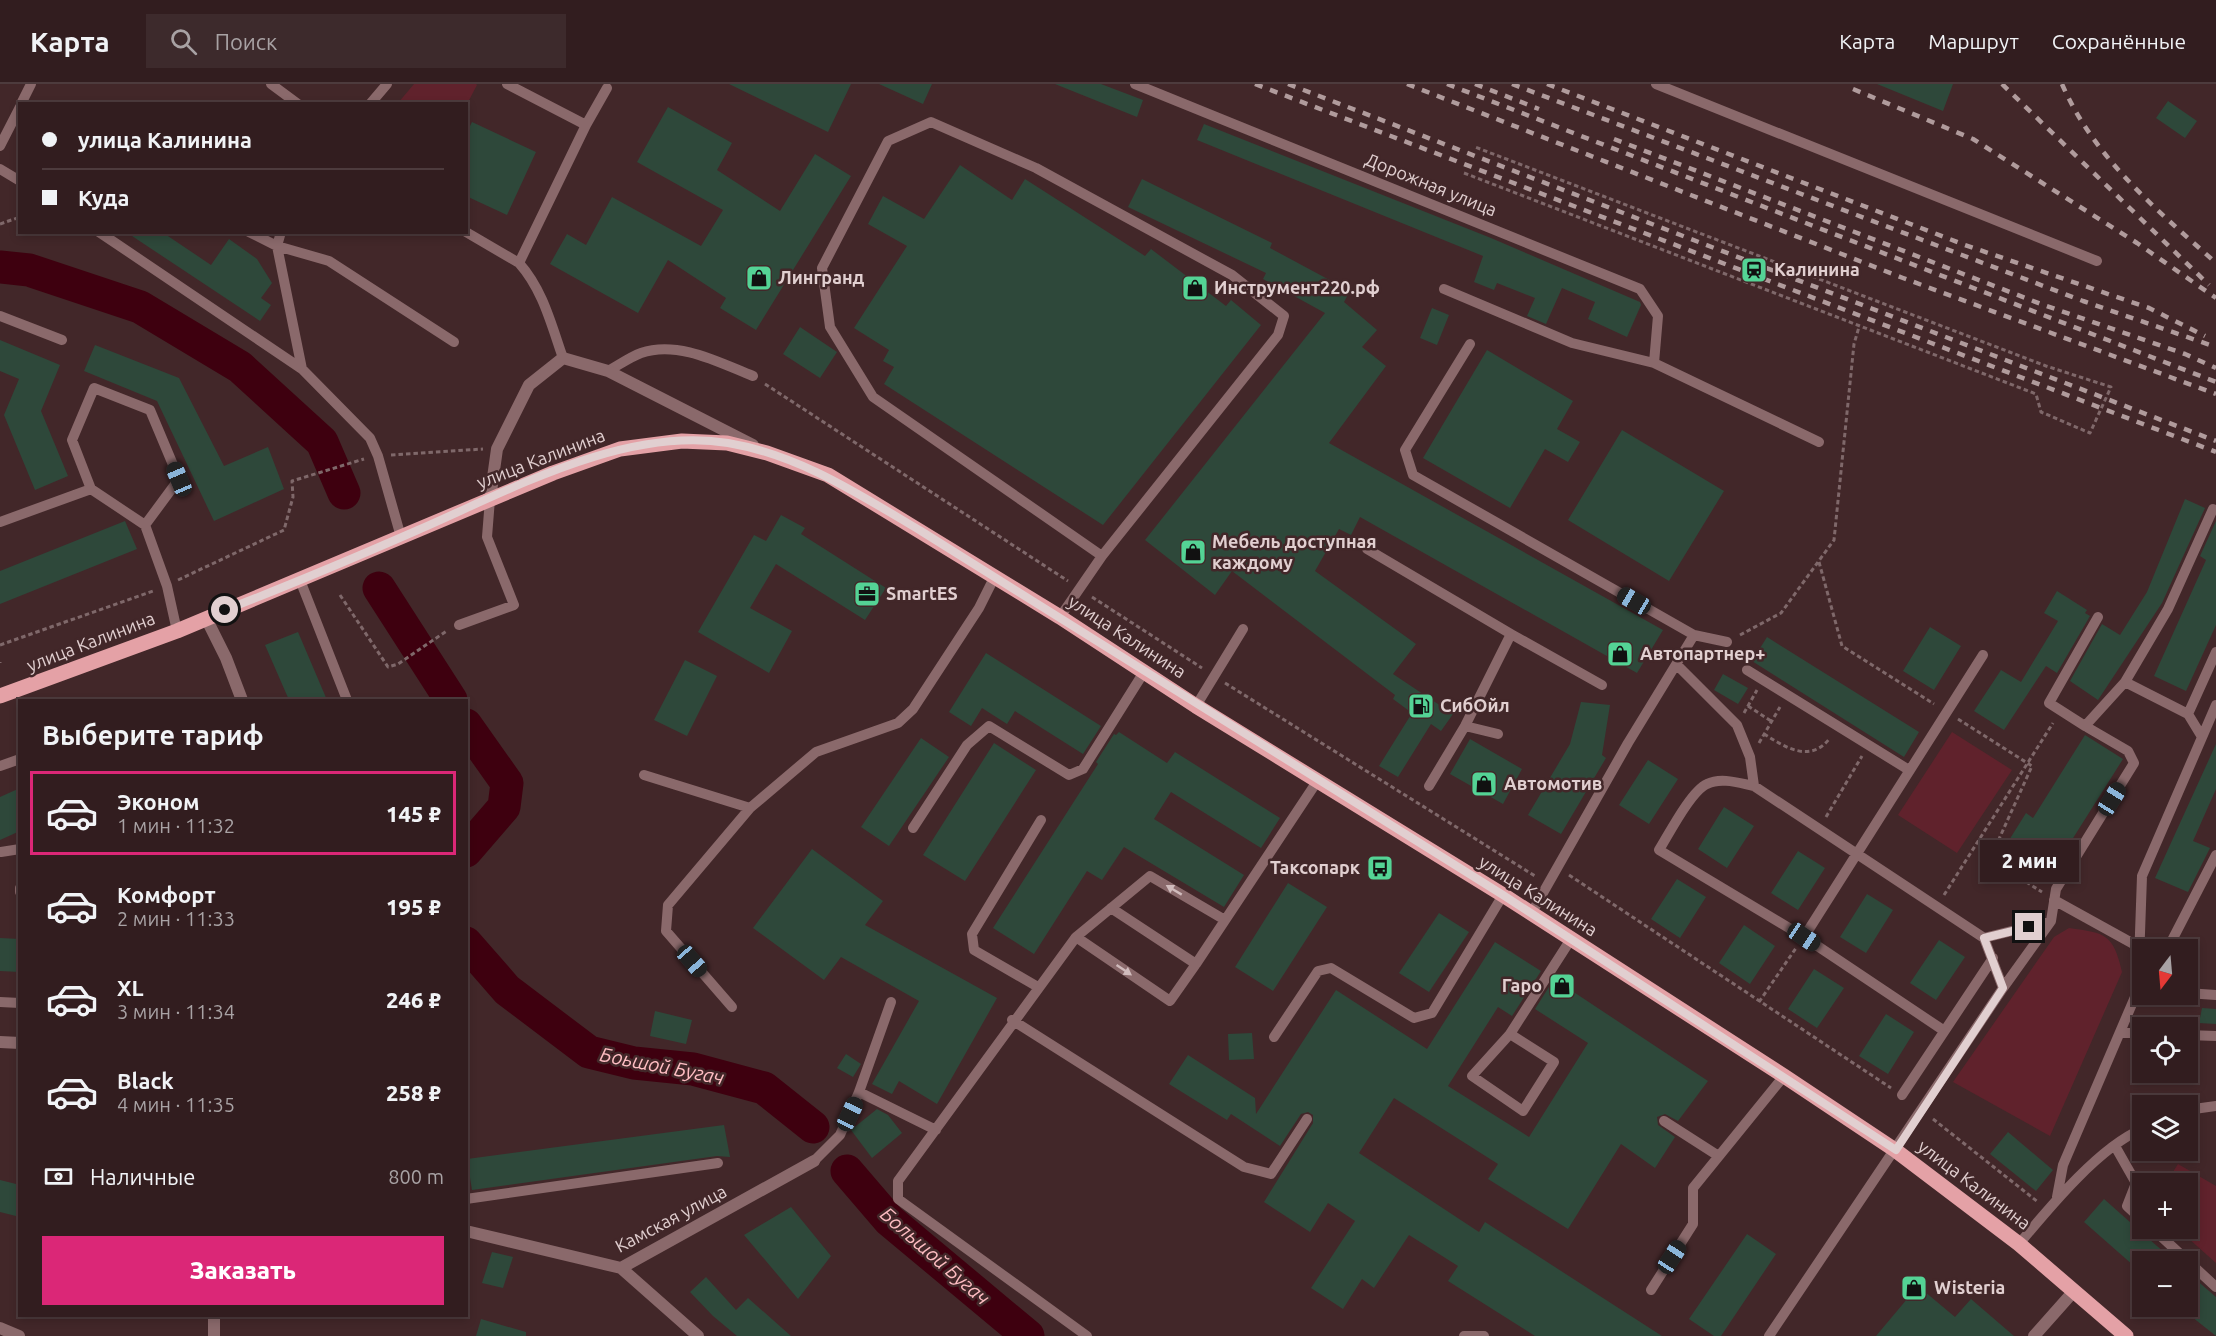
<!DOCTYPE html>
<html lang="ru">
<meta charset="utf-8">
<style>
:root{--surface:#321d1f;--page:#3d2a2c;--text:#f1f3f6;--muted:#a8a2a4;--line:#4d3b3d;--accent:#db2777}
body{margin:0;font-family:Ubuntu,sans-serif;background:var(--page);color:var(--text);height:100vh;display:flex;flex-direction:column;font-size:22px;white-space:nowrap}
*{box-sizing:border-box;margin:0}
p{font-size:20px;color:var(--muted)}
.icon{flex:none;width:33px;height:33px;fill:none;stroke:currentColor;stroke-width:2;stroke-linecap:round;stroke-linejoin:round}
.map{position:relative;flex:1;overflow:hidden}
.details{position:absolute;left:18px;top:615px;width:450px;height:618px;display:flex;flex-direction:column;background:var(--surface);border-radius:0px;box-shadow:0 3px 9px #0003,0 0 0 2px var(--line)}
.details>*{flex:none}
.banner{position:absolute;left:18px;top:18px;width:450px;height:132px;border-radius:0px;box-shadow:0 3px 9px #0003,0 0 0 2px var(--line);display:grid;align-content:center;height:132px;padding:0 24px;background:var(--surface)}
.needle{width:39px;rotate:196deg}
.fabs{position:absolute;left:2132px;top:855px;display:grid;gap:12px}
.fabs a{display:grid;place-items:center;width:66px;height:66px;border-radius:0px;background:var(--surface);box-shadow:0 3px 9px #0003,0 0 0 2px var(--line);font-size:30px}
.end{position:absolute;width:27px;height:27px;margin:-14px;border:8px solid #e1cfd0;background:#111;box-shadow:0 0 0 3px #111}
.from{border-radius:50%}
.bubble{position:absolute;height:42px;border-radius:0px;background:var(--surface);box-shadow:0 3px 9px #0003,0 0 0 2px var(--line);font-size:20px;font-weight:800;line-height:42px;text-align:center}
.car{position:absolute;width:18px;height:36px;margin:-18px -9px;border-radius:8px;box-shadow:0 0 4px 2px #0007;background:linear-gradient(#222 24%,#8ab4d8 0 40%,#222 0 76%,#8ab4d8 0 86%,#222 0)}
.banner b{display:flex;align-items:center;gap:21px;height:57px;font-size:22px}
.banner b+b{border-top:2px solid var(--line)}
.banner i{width:15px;height:15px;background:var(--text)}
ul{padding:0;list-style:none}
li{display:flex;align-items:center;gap:18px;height:84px;margin:0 12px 9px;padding:0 12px;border:3px solid transparent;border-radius:0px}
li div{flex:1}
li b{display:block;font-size:22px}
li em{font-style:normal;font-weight:800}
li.selected{border-color:var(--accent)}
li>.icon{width:54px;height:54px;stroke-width:1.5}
h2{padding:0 24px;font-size:27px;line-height:72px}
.pay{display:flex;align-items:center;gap:15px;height:66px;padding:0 24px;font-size:22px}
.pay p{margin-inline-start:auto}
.primary-button{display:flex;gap:12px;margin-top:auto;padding:12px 24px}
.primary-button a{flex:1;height:69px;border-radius:0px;background:var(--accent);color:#fff;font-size:24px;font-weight:800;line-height:69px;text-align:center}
header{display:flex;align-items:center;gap:36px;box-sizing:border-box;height:84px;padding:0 30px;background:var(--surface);border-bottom:2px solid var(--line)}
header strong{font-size:28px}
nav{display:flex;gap:33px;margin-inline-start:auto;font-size:21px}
.search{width:420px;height:54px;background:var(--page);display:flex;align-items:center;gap:15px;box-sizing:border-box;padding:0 21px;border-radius:0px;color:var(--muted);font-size:22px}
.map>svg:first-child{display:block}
.green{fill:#60222c}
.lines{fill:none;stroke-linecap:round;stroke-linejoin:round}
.river{stroke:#3e000f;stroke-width:33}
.building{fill:#2e483a}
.path{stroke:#7f686a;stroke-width:3;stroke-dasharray:4.5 3;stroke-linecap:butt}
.lane{stroke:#8a696b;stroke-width:10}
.street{stroke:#8a696b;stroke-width:12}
.primary{stroke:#e4a1a6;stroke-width:15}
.rail{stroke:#b09b9c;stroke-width:4.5;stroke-dasharray:8 8;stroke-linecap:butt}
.oneway{fill:#d0bbbc}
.route{stroke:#e1cfd0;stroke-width:8}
.labels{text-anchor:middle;stroke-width:5;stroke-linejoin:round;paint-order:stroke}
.street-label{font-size:18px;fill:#e1cfd0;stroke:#422729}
.poi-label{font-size:18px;font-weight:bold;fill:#e1cfd0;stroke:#422729;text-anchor:start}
.water-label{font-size:20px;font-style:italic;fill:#febdc2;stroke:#422729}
</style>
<header>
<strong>Карта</strong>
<div class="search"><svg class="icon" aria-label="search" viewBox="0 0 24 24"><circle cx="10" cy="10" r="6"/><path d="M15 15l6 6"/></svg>Поиск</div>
<nav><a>Карта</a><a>Маршрут</a><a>Сохранённые</a></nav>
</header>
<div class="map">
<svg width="2216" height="1252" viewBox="0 0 2216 1252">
<rect width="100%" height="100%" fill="#422729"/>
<!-- green -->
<path class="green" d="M414 0H476L477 1 467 20 398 19Z
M1952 648 2012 686 1957 769 1898 731Z
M2069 844C2106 849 2113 850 2122 888L2050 1052 1953 998 2054 853Z
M2178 1080 2216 1102V1179L2178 1145 2187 1144V1100L2166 1099Z"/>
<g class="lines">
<!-- river -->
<path class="river" d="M0 183 29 186 140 223 240 283 322 358 344 409
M379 504 451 616
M466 641 507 699 504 723 466 767
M466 859 507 906 589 968 634 979 693 985 764 1004 813 1043
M847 1087 889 1136 1028 1252"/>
</g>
<!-- building -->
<path class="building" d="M729 0H851L828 48Z
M879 0H932L923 20Z
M1055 0H1101L1143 16 1137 33Z
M1877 0H1953L1943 27Z
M2168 17 2197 37 2185 54 2156 34Z
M668 23 732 59 717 86 780 127 815 70 851 92 756 246 720 224 726 214 668 176 638 229 550 180 567 150 586 161 612 113 701 162 723 126 637 78Z
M472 38 536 68 507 131 466 112V50Z
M1204 40 1491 154 1640 218 1641 221 1627 253 1588 235 1595 218 1562 204 1546 240 1527 232 1535 214 1497 199 1494 206 1474 198 1483 172 1197 56Z
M960 81 1012 116 1025 95 1145 172 1151 165 1226 222 1231 216 1261 241 1103 441 884 300 894 283 883 277 889 266 854 244 907 162 868 140 883 112 924 135Z
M1142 95 1272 159 1270 164 1350 207 1344 218 1377 246 1362 263 1386 282 1329 359 1663 546 1637 589 1360 433 1351 451 1339 445 1315 487 1416 560 1393 590 1453 630 1441 647 1431 640 1398 693 1379 682 1412 629 1393 615 1395 611 1232 487 1215 511 1145 456 1325 229 1263 195 1266 189 1128 123Z
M126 148H162L211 181 229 155 257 175 272 199 261 214 271 221 260 237Z
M1432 224 1449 231 1437 261 1420 254Z
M800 243 837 268 820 294 783 270Z
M0 256 60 281 41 327 68 392 35 406 4 331 19 295 0 287Z
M95 261 179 294 224 382 268 363 284 405 214 437 157 317 84 287Z
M1487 266 1573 317 1557 345 1580 358 1568 378 1545 365 1510 424 1423 374Z
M1622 346 1724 407 1669 497 1568 436Z
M2185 415 2205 424 2162 519 2098 616 2070 597 2102 540 2120 551 2147 508Z
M781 431 805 444 801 450 886 504 865 536 776 480 750 524 792 547 769 589 698 548 754 451 766 457Z
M125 437 137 465 0 520V487Z
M2216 437V541L2186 607 2154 592 2206 476 2200 472Z
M2057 507 2087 526 2085 529 2090 532 2057 589 2046 582 2004 646 1974 627 2001 586 2021 598 2058 537 2044 529Z
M1930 543 1961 562 1934 606 1903 587Z
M298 548 327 616H289L265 561Z
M1767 553 1919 648 1904 673 1752 577Z
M986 569 1101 642 1083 670 1015 627 1007 640 982 624 971 642 949 628Z
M685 576 717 592 687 652 654 636Z
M1723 590 1748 604 1738 620 1714 606Z
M1581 618 1610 621 1602 671 1606 674 1561 750 1528 731 1570 660Z
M1119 648 1167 679 1175 668 1280 734 1261 764 1171 708 1154 735 1244 791 1224 823 1124 763 1102 796 1087 787 1034 870 993 844 1098 680 1096 678 1114 650 1116 651Z
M2085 651 2123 675 2051 789 2006 761 2026 729 2033 734Z
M921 654 949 673 889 762 861 743Z
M1470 655 1522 685 1503 720 1450 690Z
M994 659 1036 686 965 797 923 771Z
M2216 660V705L2193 757 2210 764 2188 808 2155 794Z
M1648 676 1678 695 1649 740 1619 721Z
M20 704V747L0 756V713Z
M1724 723 1754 742 1727 784 1698 765Z
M812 765 883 817 865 841 997 914 937 1020 899 997 892 1010 872 1000 919 917 841 873 824 896 753 844Z
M1798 767 1825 784 1798 826 1771 809Z
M1677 795 1706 813 1680 854 1651 835Z
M1288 799 1327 823 1273 907 1235 883Z
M1867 810 1893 826 1866 869 1840 853Z
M1439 829 1469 848 1429 908 1399 889Z
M1744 841 1775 862 1750 900 1719 879Z
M0 854 20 855V888L0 887Z
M1939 856 1965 873 1936 916 1910 899Z
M1495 858 1541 887 1512 932 1498 923 1448 1002 1529 1053 1588 959 1535 925 1554 895 1708 997 1678 1037 1665 1030 1657 1033 1658 1041 1675 1053 1655 1084 1621 1060 1568 1145 1488 1095 1498 1080 1394 1014 1359 1069 1479 1148 1485 1138 1662 1252H1535L1448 1197 1458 1182 1409 1151 1374 1204 1362 1195 1343 1225 1311 1204 1355 1137 1328 1119 1310 1148 1264 1118 1313 1039V1031L1308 1028 1301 1030 1280 1062 1231 1030 1227 1036 1169 1000 1188 971 1255 1014 1256 1030 1336 906 1427 965Z
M1814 885 1844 904 1817 944 1788 925Z
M2202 924 2216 925V940L2199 939Z
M655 927 692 936 686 960 650 952Z
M1886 930 1914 948 1888 990 1859 972Z
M1252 949 1254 975 1229 976 1228 950Z
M846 970 861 980 853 993 837 984Z
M877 1025 888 1031 902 1049 872 1074 851 1046Z
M724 1041 730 1073 717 1072 472 1106 467 1075Z
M2008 1048 2053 1086 2036 1107 1990 1070Z
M0 1096 20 1101V1133L0 1128Z
M2104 1115 2175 1178H2142V1189L2084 1138Z
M791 1123 831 1172 798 1215 744 1151Z
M1747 1150 1776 1170 1721 1252H1714L1689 1235Z
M492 1168 513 1173 503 1204 482 1199Z
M2187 1188 2216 1213V1252L2187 1229Z
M706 1193 736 1226 748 1214 791 1252H737L713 1232 690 1208Z
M1918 1202 1955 1233 1971 1215 2014 1252H1876Z
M481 1235 526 1248V1252H476Z"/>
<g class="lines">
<!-- path -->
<path class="path" d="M1464 89 2036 310 2041 328 2090 349 2111 303 2046 282 1475 63
M0 140 20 133
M765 300 1068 497
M391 371 483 365
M1819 478 1842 562 1934 620
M178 496 284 446 293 413 292 397 364 375
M340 511 388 583 398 580 448 546
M1092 513 1202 584
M1740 551 1781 529 1834 456 1854 260 1859 243
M0 561 153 507
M0 578V579
M1225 599 1535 792
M1748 622 1771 637
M1744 629 1757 606
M1958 635 2032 682 1990 775 2042 808
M1764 650C1785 663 1810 680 1830 654
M1759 659 1780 623
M1826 733 1862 672
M1569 791 1891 1004
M1944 811 2053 639
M1759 918 1796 864
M1933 1035 2038 1118"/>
<!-- lane -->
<path class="lane" d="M271 0 298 20
M507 0 586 41 519 179C543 206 551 240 563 274
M1135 0 1640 205 1658 232 1654 279
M1656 0 2097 177
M21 20 31 0
M370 20 387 0
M586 41 607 4
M0 62 20 23
M0 85 20 97
M99 148 302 285 370 354 378 372 401 453
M249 148 277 162 302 285
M281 148 277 162 329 177 454 258
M466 148 519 179
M1444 205 1572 259 1654 279 1819 358
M0 232 62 256
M1470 260 1405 366 1413 391 1694 551 1628 659 1531 830
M608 287C619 281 630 273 641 269 678 256 720 279 753 292
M91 405 72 356 94 304 150 326 179 395 145 441
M0 438 91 405 145 441 167 502 177 547
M1367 465 1511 550 1465 642 1429 702
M300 496 347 616
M1060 533 1102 472 1278 251 1284 232 1232 191 1036 84 931 38 888 57 822 184 830 243 873 313 1102 472
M2098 533 2049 619 2085 642 2125 598 2168 525 2213 425
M459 541 514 521 487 453 490 415
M1511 550 1602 601
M1694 551 1727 558
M1677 581 1737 641 1750 673 1754 702
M1747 586 1909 686
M2125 598 2188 630 2202 653
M1196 622 1243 545
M2188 630 2216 568
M1465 642 1498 650
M0 682 20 675
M644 691 750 724
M913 744 967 661 989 642 1069 691 1083 685 1144 588
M1 768 20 765
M20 804V808
M2054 816 2139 863
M1111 824 1196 880 1318 696
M1076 853 1170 917 1196 880
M1804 853 1983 571
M1984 854 2051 837 2056 805 2134 679 2128 667 2085 642
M2167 866 2216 771
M1038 903 974 866 972 850 1041 736
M2003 904 2051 837
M2138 906 2142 792 2216 621
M2187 909 2216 911
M0 918 20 919
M732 923 666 847 668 821 750 724 816 668 898 639 913 625 979 524 995 492
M1012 936 1244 1083 1271 1090 1307 1035
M2121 949H2142
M1510 950 1554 978 1523 1027 1472 992 1510 950 1571 855
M2187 951 2216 952
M1274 953 1318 887 1331 884 1414 934 1432 929 1503 811
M859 1008 891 918
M1902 1011 1993 874
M2187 1026 2216 1022
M1664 1037 1717 1071
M2115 1062 2136 1099 2127 1122 2142 1136
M814 1077 840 1051 859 1008 936 1046
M2057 1113 2063 1081 2138 906H2142
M466 1115 718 1079
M2152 1144 2216 1203
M2019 1160C2049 1124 2099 1063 2142 1045
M1651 1206 1693 1140V1104L1784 992
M1087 1252 898 1115V1097L1076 853 1150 792 1225 836
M1464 1252H1484
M1769 1252 2003 904 1984 854 1754 702C1739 699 1721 693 1707 700 1691 707 1669 750 1659 766L1804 853 1943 946"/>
<!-- street -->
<path class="street" d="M490 415 497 365 529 301 563 274 608 287 753 361
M206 534 226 574 242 616
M0 958 20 959
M466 1147 621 1184 814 1077
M621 1184 698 1252
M214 1232V1252
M0 1244 19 1252
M2034 1252 2074 1207"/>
<!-- primary -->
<path class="primary" d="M0 612 177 547 553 389 620 365 682 357 727 359 767 369 828 391 1060 533 1196 622 1503 811 1784 992 1895 1066 2019 1160 2126 1252"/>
<!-- rail -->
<path class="rail" d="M1255 0 2216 368
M1288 0 2216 357
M1407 0 1903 194 2216 310
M1447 0 2216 298
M1475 0 1539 25
M1512 0 2083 217 2216 263
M1547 0 1965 161 2149 224 2205 252
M2002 0 2209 201
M2062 0C2094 74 2157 126 2216 179
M1853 5 1973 55 2137 159 2216 214
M1614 55 2041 220 2185 270 2216 284"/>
</g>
<!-- one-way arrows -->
<defs><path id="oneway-solid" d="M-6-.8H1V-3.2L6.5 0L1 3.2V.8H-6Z" transform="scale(1.5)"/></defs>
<g class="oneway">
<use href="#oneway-solid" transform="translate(1174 806) rotate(-149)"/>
<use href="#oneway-solid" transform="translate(1124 886) rotate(34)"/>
</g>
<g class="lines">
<!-- route -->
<path class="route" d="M225 526C290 501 354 474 418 446 510 406 625 342 728 359 800 371 860 411 921 447L1503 811 1896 1066 2003 904 1984 854 2029 843"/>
</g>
<!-- icons -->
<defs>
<symbol id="station-square" viewBox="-11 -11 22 22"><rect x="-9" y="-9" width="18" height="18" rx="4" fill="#54d395" stroke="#422729"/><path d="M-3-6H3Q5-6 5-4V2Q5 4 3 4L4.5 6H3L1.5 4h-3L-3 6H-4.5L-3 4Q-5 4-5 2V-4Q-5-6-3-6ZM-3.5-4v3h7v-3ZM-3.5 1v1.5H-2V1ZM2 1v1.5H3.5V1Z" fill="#111"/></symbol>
<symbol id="shop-square" viewBox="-11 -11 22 22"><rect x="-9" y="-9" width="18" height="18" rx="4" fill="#54d395" stroke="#422729"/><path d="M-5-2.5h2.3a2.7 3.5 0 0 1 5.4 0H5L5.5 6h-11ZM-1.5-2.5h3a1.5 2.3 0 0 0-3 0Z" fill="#111"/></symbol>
<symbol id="office-square" viewBox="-11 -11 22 22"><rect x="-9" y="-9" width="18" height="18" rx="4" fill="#54d395" stroke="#422729"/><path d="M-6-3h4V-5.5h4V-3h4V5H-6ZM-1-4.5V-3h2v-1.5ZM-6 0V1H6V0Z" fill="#111"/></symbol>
<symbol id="fuel-square" viewBox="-11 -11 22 22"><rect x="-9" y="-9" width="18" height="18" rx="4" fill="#54d395" stroke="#422729"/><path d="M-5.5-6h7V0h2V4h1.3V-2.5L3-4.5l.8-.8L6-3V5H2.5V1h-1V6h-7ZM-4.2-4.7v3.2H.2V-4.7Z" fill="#111"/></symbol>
<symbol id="bus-square" viewBox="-11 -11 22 22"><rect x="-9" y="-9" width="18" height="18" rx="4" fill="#54d395" stroke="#422729"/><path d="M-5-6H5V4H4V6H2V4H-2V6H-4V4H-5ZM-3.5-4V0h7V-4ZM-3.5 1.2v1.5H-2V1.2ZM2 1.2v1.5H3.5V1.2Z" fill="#111"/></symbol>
</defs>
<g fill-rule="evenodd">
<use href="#station-square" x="1739" y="171" width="30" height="30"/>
<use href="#shop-square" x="744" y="179" width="30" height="30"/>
<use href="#shop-square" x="1180" y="189" width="30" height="30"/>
<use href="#shop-square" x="1178" y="453" width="30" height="30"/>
<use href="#office-square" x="852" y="495" width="30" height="30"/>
<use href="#shop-square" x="1605" y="555" width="30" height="30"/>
<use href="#fuel-square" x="1406" y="607" width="30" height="30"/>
<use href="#shop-square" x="1469" y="685" width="30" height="30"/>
<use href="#bus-square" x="1365" y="769" width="30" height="30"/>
<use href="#shop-square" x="1547" y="887" width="30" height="30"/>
<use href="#shop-square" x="1899" y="1189" width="30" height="30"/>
</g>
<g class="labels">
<!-- street labels -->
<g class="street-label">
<text transform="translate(1431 101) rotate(22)" y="6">Дорожная улица</text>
<text transform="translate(541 375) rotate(-21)" y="6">улица Калинина</text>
<text transform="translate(1127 553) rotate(33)" y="6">улица Калинина</text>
<text transform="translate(91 558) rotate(-21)" y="6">улица Калинина</text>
<text transform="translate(1538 812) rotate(32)" y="6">улица Калинина</text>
<text transform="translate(1974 1101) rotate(37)" y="6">улица Калинина</text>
<text transform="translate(671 1135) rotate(-28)" y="6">Камская улица</text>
</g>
<!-- poi labels -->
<g class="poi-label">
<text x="1774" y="192">Калинина</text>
<text x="778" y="200">Лингранд</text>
<text x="1214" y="210">Инструмент220.рф</text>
<text x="1212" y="464">Мебель доступная<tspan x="1212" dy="21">каждому</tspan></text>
<text x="886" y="516">SmartES</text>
<text x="1640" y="576">Автопартнер+</text>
<text x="1440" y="628">СибОйл</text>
<text x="1504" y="706">Автомотив</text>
<text x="1360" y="790" text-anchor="end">Таксопарк</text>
<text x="1542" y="908" text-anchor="end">Гаро</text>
<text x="1934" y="1210">Wisteria</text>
</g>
<!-- water labels -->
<g class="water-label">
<text transform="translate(662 982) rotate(11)" y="7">Боьшой Бугач</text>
<text transform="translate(935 1172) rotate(41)" y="7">Большой Бугач</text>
</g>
</g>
</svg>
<div class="fabs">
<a><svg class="needle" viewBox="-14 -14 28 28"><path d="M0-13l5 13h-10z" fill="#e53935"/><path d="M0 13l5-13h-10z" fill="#a8a2a4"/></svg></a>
<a><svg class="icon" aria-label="locate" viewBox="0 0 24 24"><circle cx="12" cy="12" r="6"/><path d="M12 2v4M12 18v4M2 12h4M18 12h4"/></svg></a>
<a><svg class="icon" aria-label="layers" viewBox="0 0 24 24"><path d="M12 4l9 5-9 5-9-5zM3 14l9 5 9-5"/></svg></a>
<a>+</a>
<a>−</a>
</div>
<i class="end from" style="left:225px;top:526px"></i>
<i class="end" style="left:2029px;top:843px"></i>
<div class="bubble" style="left:1980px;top:756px;width:99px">2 мин</div>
<i class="car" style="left:179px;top:395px;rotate:337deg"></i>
<i class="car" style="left:1634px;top:517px;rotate:300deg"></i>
<i class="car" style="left:2112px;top:715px;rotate:32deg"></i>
<i class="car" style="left:1804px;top:853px;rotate:124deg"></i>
<i class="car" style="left:692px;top:877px;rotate:139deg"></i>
<i class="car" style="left:850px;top:1030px;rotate:25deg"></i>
<i class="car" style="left:1672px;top:1173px;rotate:33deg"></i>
<div class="banner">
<b><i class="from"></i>улица Калинина</b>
<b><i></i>Куда</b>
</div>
<section class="details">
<h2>Выберите тариф</h2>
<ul>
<li class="selected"><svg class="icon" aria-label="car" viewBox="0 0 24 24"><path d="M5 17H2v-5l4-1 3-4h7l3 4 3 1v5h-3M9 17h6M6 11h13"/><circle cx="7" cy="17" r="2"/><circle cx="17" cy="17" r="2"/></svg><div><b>Эконом</b><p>1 мин · 11:32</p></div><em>145 ₽</em></li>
<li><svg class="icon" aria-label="car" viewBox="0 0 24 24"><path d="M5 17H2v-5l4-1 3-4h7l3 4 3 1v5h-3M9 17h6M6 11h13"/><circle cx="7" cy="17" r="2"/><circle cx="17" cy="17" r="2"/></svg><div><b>Комфорт</b><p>2 мин · 11:33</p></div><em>195 ₽</em></li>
<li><svg class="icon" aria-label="car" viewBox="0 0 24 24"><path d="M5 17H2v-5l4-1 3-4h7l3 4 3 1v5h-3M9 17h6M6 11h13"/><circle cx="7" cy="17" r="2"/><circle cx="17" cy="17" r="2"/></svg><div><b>XL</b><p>3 мин · 11:34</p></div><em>246 ₽</em></li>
<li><svg class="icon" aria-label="car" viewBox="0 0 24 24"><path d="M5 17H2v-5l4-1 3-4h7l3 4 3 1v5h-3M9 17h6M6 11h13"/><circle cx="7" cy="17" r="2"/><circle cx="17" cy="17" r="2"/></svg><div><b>Black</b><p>4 мин · 11:35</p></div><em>258 ₽</em></li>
</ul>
<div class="pay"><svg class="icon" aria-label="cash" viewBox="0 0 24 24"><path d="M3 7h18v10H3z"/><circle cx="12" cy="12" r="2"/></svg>Наличные<p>800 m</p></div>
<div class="primary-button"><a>Заказать</a></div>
</section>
</div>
